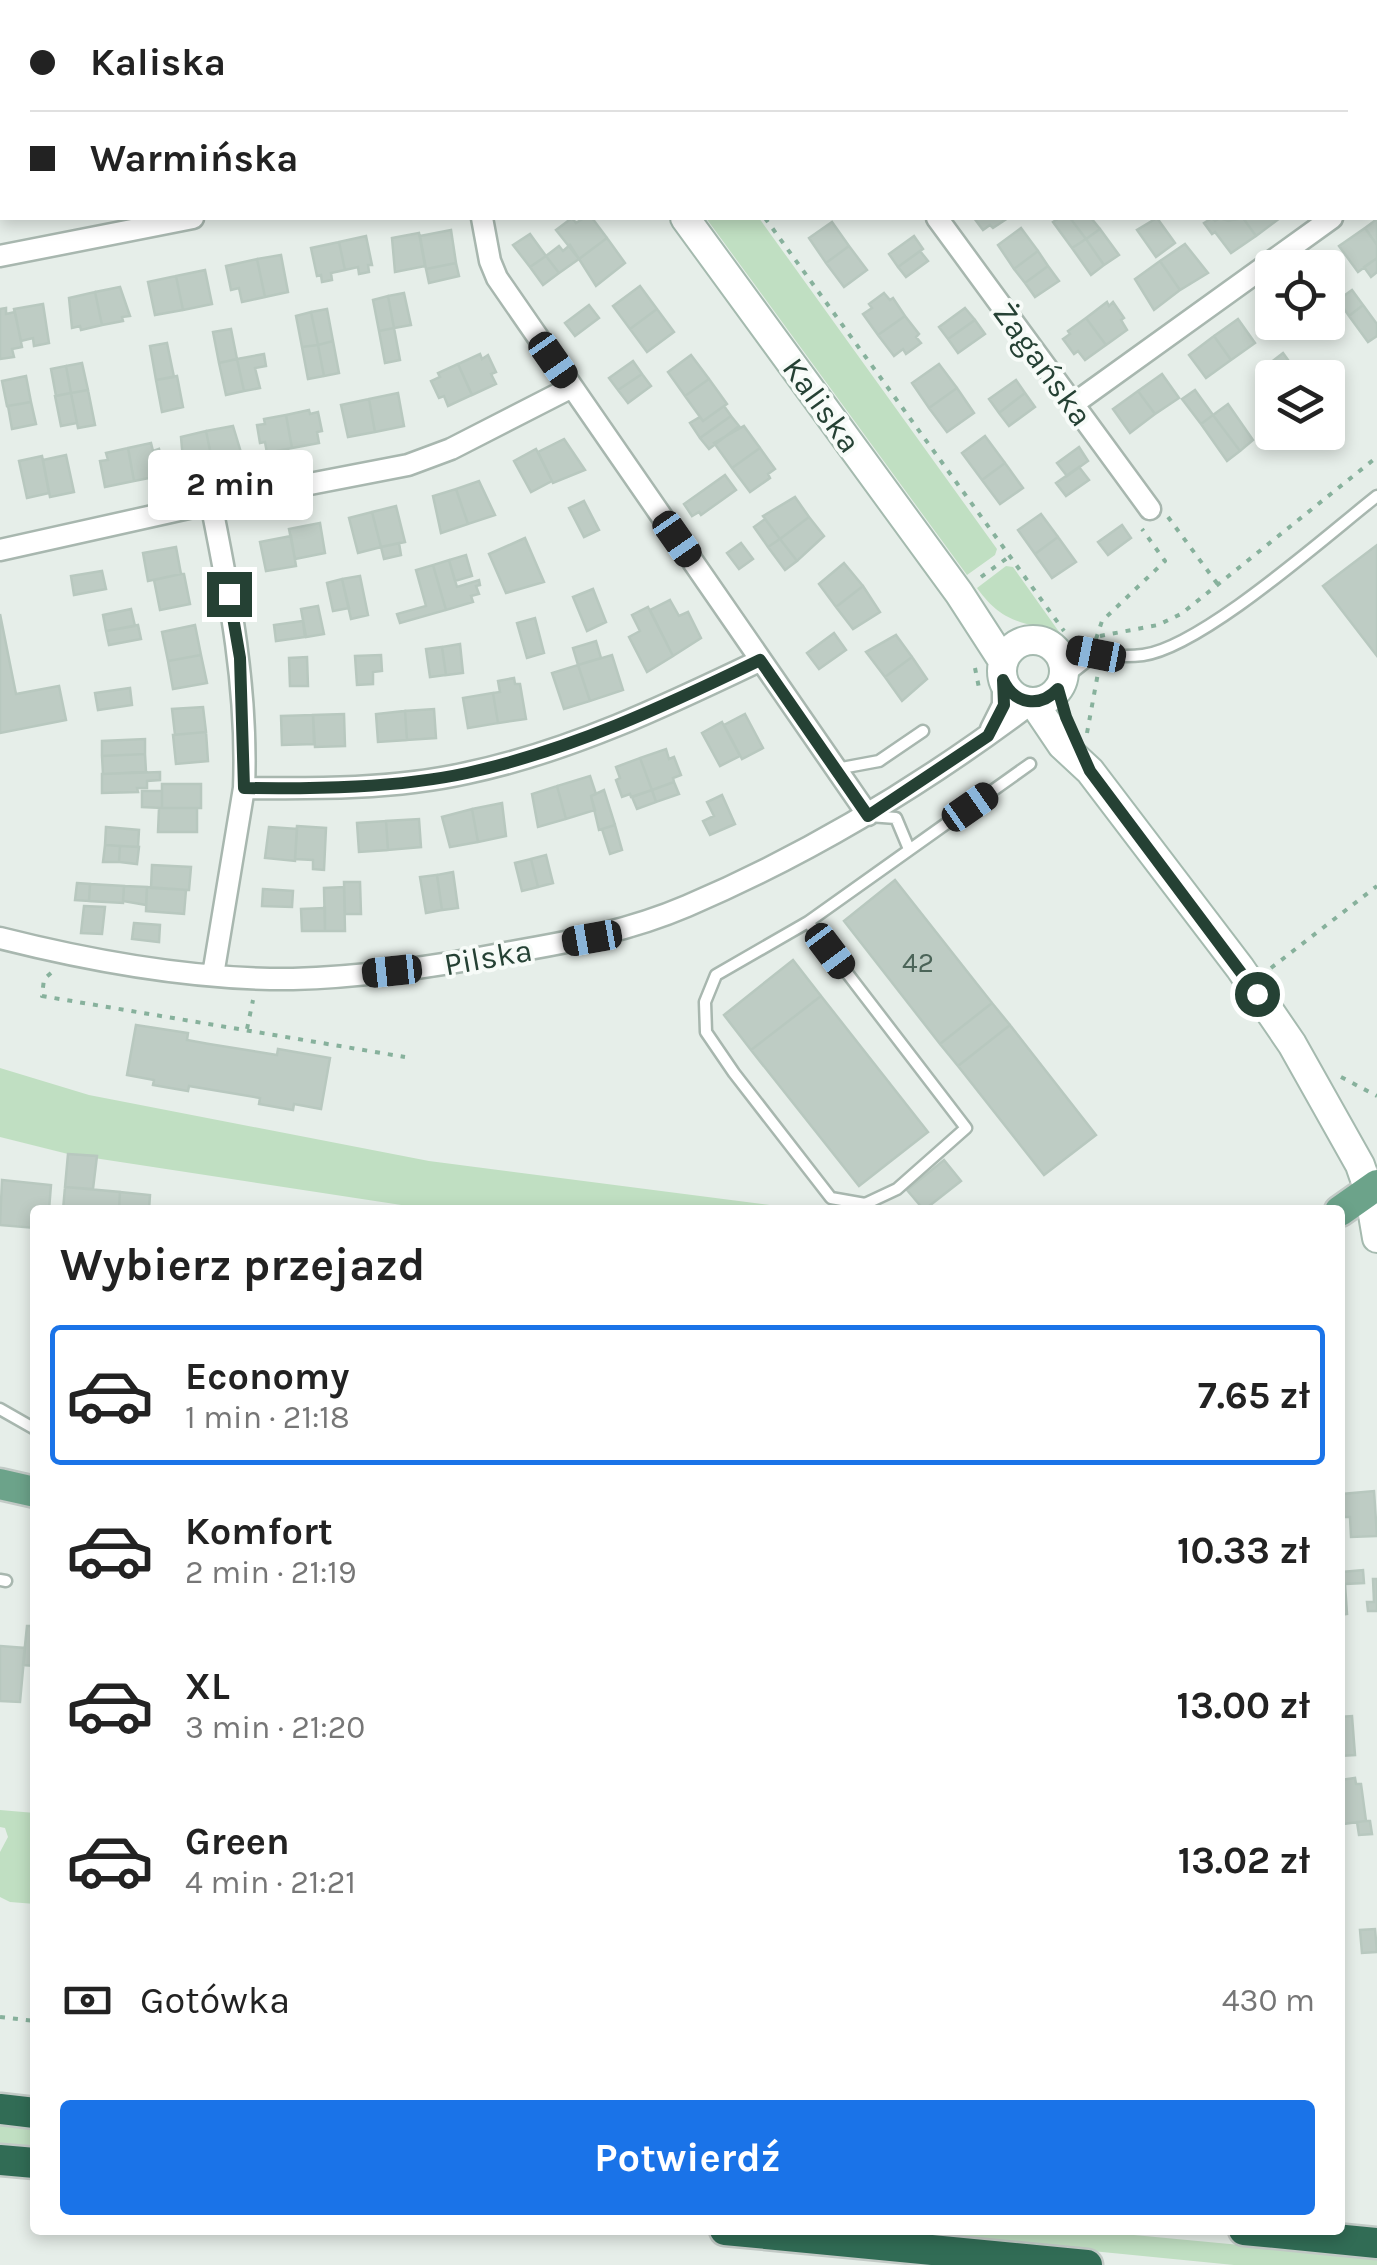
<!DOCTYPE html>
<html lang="pl">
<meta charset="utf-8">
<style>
:root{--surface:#fff;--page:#f2f2f2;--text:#222;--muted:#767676;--line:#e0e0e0;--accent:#1a73e8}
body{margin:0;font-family:Karla,sans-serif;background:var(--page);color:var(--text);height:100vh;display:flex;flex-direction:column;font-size:38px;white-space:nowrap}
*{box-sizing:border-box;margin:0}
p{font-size:32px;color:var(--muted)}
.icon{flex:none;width:55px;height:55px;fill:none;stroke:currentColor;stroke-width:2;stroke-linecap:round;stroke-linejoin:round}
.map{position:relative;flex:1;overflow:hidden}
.sheet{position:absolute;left:30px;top:1205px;width:1315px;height:1030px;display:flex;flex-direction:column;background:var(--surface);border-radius:10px;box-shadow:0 5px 15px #0003}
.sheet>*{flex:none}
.banner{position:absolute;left:0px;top:0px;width:1378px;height:220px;box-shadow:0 5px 15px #0003;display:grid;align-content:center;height:220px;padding:0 30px;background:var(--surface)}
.controls{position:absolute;left:1255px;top:250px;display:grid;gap:20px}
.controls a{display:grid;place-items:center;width:90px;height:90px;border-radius:10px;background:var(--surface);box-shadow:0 5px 15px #0003;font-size:50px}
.end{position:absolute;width:45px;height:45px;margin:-22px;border:12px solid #254134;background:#fff;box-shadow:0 0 0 5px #fff}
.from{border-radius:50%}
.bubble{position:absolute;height:70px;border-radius:10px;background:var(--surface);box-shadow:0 5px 15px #0003;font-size:32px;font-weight:700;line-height:70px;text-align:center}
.car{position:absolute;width:30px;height:60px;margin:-30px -15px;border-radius:12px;box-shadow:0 0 8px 2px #0007;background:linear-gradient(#222 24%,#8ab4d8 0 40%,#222 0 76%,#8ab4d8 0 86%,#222 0)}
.banner b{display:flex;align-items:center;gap:35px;height:95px;font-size:38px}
.banner b+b{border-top:2px solid var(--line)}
.banner i{width:25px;height:25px;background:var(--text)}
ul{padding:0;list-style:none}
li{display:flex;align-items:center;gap:30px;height:140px;margin:0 20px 15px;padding:0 10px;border:5px solid transparent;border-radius:10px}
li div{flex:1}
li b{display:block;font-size:38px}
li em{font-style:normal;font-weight:700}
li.active{border-color:var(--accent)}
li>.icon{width:90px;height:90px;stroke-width:1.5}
h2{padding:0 30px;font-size:45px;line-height:120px}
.pay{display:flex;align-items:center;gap:25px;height:110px;padding:0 30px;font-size:38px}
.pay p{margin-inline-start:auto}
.cta{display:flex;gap:20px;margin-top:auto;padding:20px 30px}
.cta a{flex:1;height:115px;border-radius:10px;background:var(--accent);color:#fff;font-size:40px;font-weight:700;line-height:115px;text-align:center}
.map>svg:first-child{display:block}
.green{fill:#c0dfc2}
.building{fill:#beccc4;stroke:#b8c8bf;stroke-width:2.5}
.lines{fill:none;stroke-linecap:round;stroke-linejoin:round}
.lane-casing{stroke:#a8b7af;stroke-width:15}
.street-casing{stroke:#a8b7af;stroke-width:25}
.secondary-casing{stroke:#a5baaf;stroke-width:32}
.primary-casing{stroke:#c2cac6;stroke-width:35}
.highway-casing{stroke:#c2cac6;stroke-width:35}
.path{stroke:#87b19c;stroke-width:4;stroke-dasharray:5 8;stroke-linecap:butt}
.lane{stroke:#fff;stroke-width:10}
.street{stroke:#fff;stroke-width:20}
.secondary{stroke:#fff;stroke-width:28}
.primary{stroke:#6ca38a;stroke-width:30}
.highway{stroke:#316c55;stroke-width:30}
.route{stroke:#254134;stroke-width:12}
.labels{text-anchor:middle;stroke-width:8;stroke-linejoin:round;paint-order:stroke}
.number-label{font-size:28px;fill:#4b6458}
.street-label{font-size:32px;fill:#254134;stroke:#f7fbf8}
</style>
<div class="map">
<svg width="1377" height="2265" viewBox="0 0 1377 2265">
<rect width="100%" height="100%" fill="#e6eee9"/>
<!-- green -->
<path class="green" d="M706 218H759L997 549 995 555 967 575Z
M1006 566 1013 567 1062 636C1023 619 1005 627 977 588Z
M0 1068 89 1095 429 1161 809 1210H434L68 1154 0 1137Z
M0 1810 35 1813V1904L10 1902 0 1897V1852L8 1837 5 1828 0 1827Z
M0 2125 35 2128V2148L0 2144Z
M878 2230H1081L1377 2258V2265H1234Z"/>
<!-- building -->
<path class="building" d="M643 0H687L689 2H645Z
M572 218 576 223 584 218H592L607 238 579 259 556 230Z
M974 218H1008L993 228 990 225 983 230Z
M1059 218H1070L1086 239 1072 248 1053 222Z
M1070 218H1091L1100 229 1086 239Z
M1157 218 1175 243 1156 257 1137 230Z
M1212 218 1215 221 1220 218 1228 221 1243 218 1256 236 1231 253 1215 232 1212 234 1204 223Z
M1243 218H1280L1256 236Z
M1377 219V245L1365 228Z
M832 222 849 246 826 263 809 238Z
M1021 228 1038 251 1014 269 998 245Z
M1365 228 1377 245V258L1358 272 1339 246Z
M1100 229 1119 255 1104 265 1086 239Z
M451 230 456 263 426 269 420 236Z
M419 233 425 266 395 272 392 238Z
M530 234 546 256 530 267 513 245Z
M366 236 372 265H368L369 272 359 274 358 267 345 270 339 242Z
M914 236 923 249 898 267 889 254Z
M607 238 625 263 596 286 579 259Z
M1086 239 1104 265 1091 275 1072 248Z
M339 242 345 270 331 273 332 280 322 282 321 275 317 276 311 248Z
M1185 244 1208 273 1180 290 1160 261Z
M570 245 579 259 559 273 546 256 559 246 563 251Z
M849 246 867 270 844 287 826 263Z
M920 251 928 261 906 277 898 267Z
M1038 251 1048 266 1025 283 1014 269Z
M281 255 288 292 265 297 257 259Z
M546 256 559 273 543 285 530 267Z
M1377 258V272L1371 277 1364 267Z
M257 259 265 297 242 302 239 288 231 290 226 266Z
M1160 261 1180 290 1154 310 1135 279Z
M456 263 459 276 429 283 426 269Z
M1048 266 1059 281 1035 297 1025 283Z
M205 270 212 304 183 310 176 276Z
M176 276 183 310 155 315 148 282Z
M640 286 657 309 630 329 613 306Z
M120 287 130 316 122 317 123 321 102 325 95 292Z
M1352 290 1363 305 1349 316 1338 300Z
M95 292 102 325 81 330 80 326 72 328 69 298Z
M404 293 411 325 394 328 388 296Z
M884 293 890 300 893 298 905 316 878 335 863 314 872 308 869 304Z
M388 296 394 328 379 331 373 300Z
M1107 302 1109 306 1113 302 1124 318 1121 320 1127 330 1106 345 1086 318Z
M43 304 49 343 34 346 33 338 21 341 14 309Z
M589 305 599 318 575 336 565 323Z
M1363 305 1377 324V336L1368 342 1349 316Z
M6 308V314L15 312 22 347 12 349 14 357 0 359V309Z
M965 308 975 320 948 339 939 327Z
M327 309 333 341 318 345 311 312Z
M657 309 674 332 647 352 630 329Z
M311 312 318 345 302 347 296 316Z
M905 316 919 334 916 337 921 343 906 354 903 349 894 356 878 335Z
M1086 318 1106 345 1085 360 1078 351 1074 354 1063 339 1070 334 1068 331Z
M1238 319 1255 343 1231 360 1214 336Z
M975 320 985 334 958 353 948 339Z
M394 328 400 360 385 363 379 331Z
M231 329 237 359 219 363 213 332Z
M1214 336 1231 360 1206 378 1189 355Z
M333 341 339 373 324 376 318 345Z
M167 343 174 377 156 380 150 346Z
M318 345 324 376 308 379 302 347Z
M1283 353 1301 378H1279L1269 364Z
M264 354 266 366 255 368 260 388 244 391 237 359Z
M480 354 482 359 488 355 496 372 491 374 496 384 472 395 458 364Z
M691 355 709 379 685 396 668 372Z
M237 359 244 391 226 395 219 363Z
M633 361 642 374 618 390 609 378Z
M82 363 88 390 71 393 66 366Z
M458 364 472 395 448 406 444 396 439 398 431 381 440 377 438 373Z
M939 364 957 388 929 408 912 383Z
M66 366 71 393 56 396 51 369Z
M642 374 651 386 628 403 618 390Z
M1162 374 1179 398 1155 414 1138 391Z
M26 376 31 402 7 406 2 381Z
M177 376 183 407 162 412 156 380Z
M709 379 727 404 703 421 685 396Z
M1016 380 1025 393 999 413 989 399Z
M957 388 974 413 947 432 929 408Z
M88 390 95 425 78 428 71 393Z
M1195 390 1213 415 1201 424 1182 399Z
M1138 391 1155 414 1130 433 1113 409Z
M71 393 77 423 61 426 55 396Z
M398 393 404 426 375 432 369 399Z
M1025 393 1035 407 1009 426 999 413Z
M369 399 375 432 348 437 341 405Z
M31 402 36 424 12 429 8 406Z
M1228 404 1253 440 1240 451 1213 415Z
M724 406 731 416 700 438 690 423 700 417 703 421Z
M309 410 310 414 318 412 322 431 317 432 319 443 292 448 286 415Z
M286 415 292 448 267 453 265 442 260 443 257 425 265 424 264 419Z
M1213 415 1240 451 1227 461 1201 424Z
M731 416 739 426 709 449 700 438Z
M233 426 243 459 213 465 206 431Z
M744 426 760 448 732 468 714 443Z
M206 431 213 465 184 471 181 437Z
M985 436 1005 463 982 480 962 453Z
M564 439 585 470 553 483 538 452Z
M151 443 153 451 159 449 164 475 134 481 128 448Z
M1079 447 1088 461 1067 476 1057 463Z
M128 448 134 481 105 487 100 461 108 460 106 453Z
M760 448 775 469 768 474 770 478 750 492 732 468Z
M536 449 552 481 531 492 514 461Z
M66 455 74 492 50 497 43 460Z
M42 456 49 493 27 498 19 461Z
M1005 463 1023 488 1000 504 982 480Z
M1079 467 1089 480 1066 496 1056 483Z
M725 475 736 490 701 515 699 512 692 516 684 504Z
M479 481 495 515 468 524 456 489Z
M456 489 468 524 441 533 433 496Z
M795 497 809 517 780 539 763 516Z
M584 501 599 530 584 537 569 508Z
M396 506 405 542 381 547 372 512Z
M372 512 381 547 358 553 349 518Z
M1041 514 1058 537 1035 554 1018 530Z
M809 517 824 536 797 561 780 539Z
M765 519 780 539 768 547 754 527Z
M320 523 325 553 295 559 289 529Z
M1122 525 1131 538 1108 555 1098 542Z
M291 536 296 566 266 571 260 542Z
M1058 537 1076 562 1052 578 1035 554Z
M525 538 544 582 506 593 489 554Z
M780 539 797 561 785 570 768 547Z
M399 543 401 555 384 559 381 547Z
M741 543 753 559 739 569 727 553Z
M1377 545V656L1323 586Z
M176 547 181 574 148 581 143 553Z
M466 555 472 576 455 581 449 560Z
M449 560 457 587 479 580 480 585 476 586 479 594 471 596 473 602 446 610 433 565Z
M844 563 863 586 836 607 819 584Z
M433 565 446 610 400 623 397 614 426 606 416 570Z
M102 571 106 589 74 595 71 576Z
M181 574H184L190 604 160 610 154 580Z
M360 576 368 615 351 619 342 579Z
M342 579 349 608 333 611 327 583Z
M863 586 880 612 853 629 836 607Z
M593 589 606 622 587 631 573 597Z
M670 600 679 616 688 612 701 638 673 656 650 610Z
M318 606 324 634 306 637 301 609Z
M648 607 673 656 647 672 629 637 640 631 632 615Z
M131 609 135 626 106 631 103 615Z
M0 614 16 694 59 686 66 720 0 733Z
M535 618 544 653 527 658 517 623Z
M303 621 305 637 276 641 274 625Z
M138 625 141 639 109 645 106 631Z
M195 625 201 655 168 661 162 632Z
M834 633 846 650 819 669 807 653Z
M896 635 912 657 885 677 866 652Z
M596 641 601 658 578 665 573 648Z
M460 644 463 673 446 675 442 647Z
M442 647 446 675 430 677 426 649Z
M201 655 207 683 173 689 168 661Z
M381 655 382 671 373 672V684L357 685 355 656Z
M612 655 623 690 590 701 578 665Z
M307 657 308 686H290L289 658Z
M912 657 927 679 902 701 885 677Z
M578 665 590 701 564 709 552 673Z
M514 678 515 684H520L526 719 498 723 493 693 500 692 498 681Z
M130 688 132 705 98 710 95 693Z
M493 693 498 723 468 728 463 698Z
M203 707 206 732 175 735 172 709Z
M434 709 436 738 407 740 405 711Z
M405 711 407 740 378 742 376 714Z
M344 714 345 746 315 747 313 715Z
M745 714 763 748 742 759 724 725Z
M313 715 314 744 282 745 281 716Z
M722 722 740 756 720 766 702 733Z
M206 732 208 761 176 764 173 735Z
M145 739V754L102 756V741Z
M666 749 669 759 674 757 681 775 673 778 674 782 652 790 640 758Z
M145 754 146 772 103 774 102 756Z
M640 758 652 790 631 797 630 794 622 797 616 780 620 778 616 767Z
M160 772V780L147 781V788H137L138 792 102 793V774Z
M590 776 596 794 591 796 595 810 566 819 557 786Z
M674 782 679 794 656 802 652 790Z
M162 784H201V808H162Z
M557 786 566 819 538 827 532 794Z
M604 790 615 825 599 830 591 796Z
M652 790 656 802 637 809 632 797Z
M142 791H162V808L142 807Z
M722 795 735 824 710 835 703 821 714 816 707 802Z
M502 803 506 836 478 842 472 809Z
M159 808H197V832H158Z
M472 809 478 842 450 847 442 817Z
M419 819 421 847 388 850 386 821Z
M386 821 388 850 359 852 357 823Z
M615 825 622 850 610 854 602 829Z
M297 826 326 828 324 870 313 869V860L295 859Z
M106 827 139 830 138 847 105 845Z
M269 827 297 829 295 861 265 858Z
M105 845 120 846 119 862H103Z
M120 846 139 847 137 864 119 862Z
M546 855 553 883 538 887 531 859Z
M531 859 538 887 522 891 515 863Z
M152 865 191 867 189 890 151 888Z
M453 872 458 908 442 910 437 875Z
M437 875 442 910 426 913 420 877Z
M895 880 992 1003 940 1044 844 921Z
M344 882H360L361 914H345Z
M77 883 90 884 89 901 75 900Z
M90 884 124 886 123 903 89 901Z
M124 886 147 887 146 905 123 901Z
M147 887 186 890 184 914 146 911Z
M344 887 345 931H325L324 888Z
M263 889 293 891 292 907 262 906Z
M84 906 105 907 102 934 81 933Z
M325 908V931H302L301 909Z
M134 923 160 925 159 942 132 939Z
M793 960 821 996 751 1050 724 1015Z
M821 996 928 1132 859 1186 751 1050Z
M992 1003 1010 1025 958 1066 940 1044Z
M136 1025 188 1033 187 1040 209 1044 277 1055 278 1049 330 1058 321 1109 294 1104 293 1110 259 1104 260 1098 189 1086 188 1091 153 1085 154 1080 127 1075Z
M1010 1025 1096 1135 1044 1175 958 1066Z
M68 1154 97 1156 93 1189 65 1187Z
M944 1160 961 1181 924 1210 907 1190Z
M2 1180 51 1185 49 1210H35V1228L0 1225Z
M65 1187 120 1192 119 1210H63Z
M120 1192 150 1195 149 1210H119Z
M1374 1491 1377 1536 1351 1537 1350 1517H1344L1342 1494Z
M1363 1570 1364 1583 1345 1584 1347 1614 1340 1615 1342 1572Z
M1373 1579H1377V1611H1368L1367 1602H1374Z
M27 1626H35V1666L23 1665Z
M0 1646 25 1648 20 1702 0 1701Z
M1352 1716 1355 1755 1340 1756V1717Z
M1355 1778 1356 1784H1361L1366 1821 1343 1824 1340 1780Z
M1366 1821H1370L1372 1834 1359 1835 1357 1822Z
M1375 1929 1377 1952 1362 1953 1360 1930Z"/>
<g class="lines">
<defs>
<path id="lane" d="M1051 645C1081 651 1113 659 1143 655 1202 647 1326 536 1377 496
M1063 680 1096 654
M836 769 879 761 923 731
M869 816 896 818 909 849
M808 922 966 1128 897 1189 865 1204 831 1198 734 1073 706 1032 705 1002 716 975 808 922 1030 764
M0 1409 35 1429
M0 1580 6 1581"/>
<path id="street" d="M771 2 774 0
M1200 2 1203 0
M1375 187 1377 185
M482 218 490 261 497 278 868 815
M937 218 1150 509
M0 256 193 218
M1072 405 1332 218
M211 503C230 597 248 690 244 788L213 975
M0 550 211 503 408 465 451 449 572 387
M991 729 1003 705V680
M244 788C316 789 396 789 467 773 571 751 665 706 761 660
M0 938C95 962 194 980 293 979 366 977 439 966 511 952 571 942 631 930 687 906 811 853 926 783 1033 702"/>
<path id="secondary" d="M527 0 529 2
M685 218 959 593 1003 661
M1002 671a31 31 0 1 1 62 0a31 31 0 1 1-62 0Z
M1033 702 1062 745 1090 771 1240 968 1292 1044 1360 1165 1369 1191 1377 1238"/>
<path id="primary" d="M1340 1211 1377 1185
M0 1484 35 1492"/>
<path id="highway" d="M0 2109 35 2113
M0 2160 35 2163
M725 2230 1087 2265
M1244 2230 1377 2243"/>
</defs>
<!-- lane casing -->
<use href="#lane" class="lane-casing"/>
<!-- street casing -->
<use href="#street" class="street-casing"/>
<!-- secondary casing -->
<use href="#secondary" class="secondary-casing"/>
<!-- primary casing -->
<use href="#primary" class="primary-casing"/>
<!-- highway casing -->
<use href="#highway" class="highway-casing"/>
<!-- path -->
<path class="path" d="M471 0 472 2
M816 2 819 0
M765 218 1064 631
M1168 517 1219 586
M981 577 1010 556
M1100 636 1158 625 1181 614 1377 457
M1096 639 1102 621 1165 561 1142 529
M975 668 979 688
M1087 733 1098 673
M1271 968 1377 886
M51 973 44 979 42 996 405 1057
M247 1029 253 1000
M1341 1077 1377 1096
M0 2017 35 2021"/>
<!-- lane -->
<use href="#lane" class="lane"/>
<!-- street -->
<use href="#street" class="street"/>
<!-- secondary -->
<use href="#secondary" class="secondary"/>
<!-- primary -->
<use href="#primary" class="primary"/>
<!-- highway -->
<use href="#highway" class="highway"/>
</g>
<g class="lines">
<!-- route -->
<path class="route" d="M229 594 240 658 244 788C314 789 398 788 467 773 571 750 665 706 760 660L868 816 988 736 1004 705 1003 680C1015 705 1040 708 1058 689L1066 717 1090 771 1257 994"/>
</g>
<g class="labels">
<!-- number labels -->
<g class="number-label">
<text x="918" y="972">42</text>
</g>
<!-- street labels -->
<g class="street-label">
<text transform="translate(1043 364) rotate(54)" y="11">Żagańska</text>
<text transform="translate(822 405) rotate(54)" y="11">Kaliska</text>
<text transform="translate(488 957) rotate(-10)" y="11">Pilska</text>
</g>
</g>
</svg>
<div class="controls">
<a><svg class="icon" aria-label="locate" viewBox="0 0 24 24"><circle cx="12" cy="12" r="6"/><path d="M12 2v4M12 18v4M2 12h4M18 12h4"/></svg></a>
<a><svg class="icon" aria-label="layers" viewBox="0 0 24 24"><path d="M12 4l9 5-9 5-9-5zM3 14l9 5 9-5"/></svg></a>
</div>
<i class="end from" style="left:1257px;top:994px"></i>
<i class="end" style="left:229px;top:594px"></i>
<div class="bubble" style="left:148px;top:450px;width:165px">2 min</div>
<i class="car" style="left:553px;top:360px;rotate:145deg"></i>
<i class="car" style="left:677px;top:539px;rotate:145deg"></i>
<i class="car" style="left:1096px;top:654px;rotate:281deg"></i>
<i class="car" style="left:970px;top:807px;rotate:55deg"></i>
<i class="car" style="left:592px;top:938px;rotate:260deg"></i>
<i class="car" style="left:830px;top:951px;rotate:143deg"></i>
<i class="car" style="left:392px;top:971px;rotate:264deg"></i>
<div class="banner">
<b><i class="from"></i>Kaliska</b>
<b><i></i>Warmińska</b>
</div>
<section class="sheet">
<h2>Wybierz przejazd</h2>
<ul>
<li class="active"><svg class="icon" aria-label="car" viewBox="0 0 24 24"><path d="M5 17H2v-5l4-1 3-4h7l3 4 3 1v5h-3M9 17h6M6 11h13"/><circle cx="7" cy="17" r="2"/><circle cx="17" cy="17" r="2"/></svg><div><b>Economy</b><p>1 min · 21:18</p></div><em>7.65 zł</em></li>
<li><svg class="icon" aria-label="car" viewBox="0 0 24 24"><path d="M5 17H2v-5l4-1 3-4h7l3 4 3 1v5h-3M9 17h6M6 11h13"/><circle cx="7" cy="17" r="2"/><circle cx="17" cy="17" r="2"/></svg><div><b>Komfort</b><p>2 min · 21:19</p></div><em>10.33 zł</em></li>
<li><svg class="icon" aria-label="car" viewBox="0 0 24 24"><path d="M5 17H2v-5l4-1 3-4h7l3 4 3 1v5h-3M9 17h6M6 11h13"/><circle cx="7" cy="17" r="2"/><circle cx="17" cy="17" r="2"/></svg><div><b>XL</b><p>3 min · 21:20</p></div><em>13.00 zł</em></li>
<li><svg class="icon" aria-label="car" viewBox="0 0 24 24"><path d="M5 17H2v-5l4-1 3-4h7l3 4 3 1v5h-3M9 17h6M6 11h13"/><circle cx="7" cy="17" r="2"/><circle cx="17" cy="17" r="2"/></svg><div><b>Green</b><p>4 min · 21:21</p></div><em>13.02 zł</em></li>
</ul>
<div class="pay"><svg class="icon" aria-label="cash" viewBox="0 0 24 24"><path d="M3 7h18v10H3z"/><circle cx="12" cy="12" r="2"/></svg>Gotówka<p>430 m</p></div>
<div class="cta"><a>Potwierdź</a></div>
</section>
</div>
